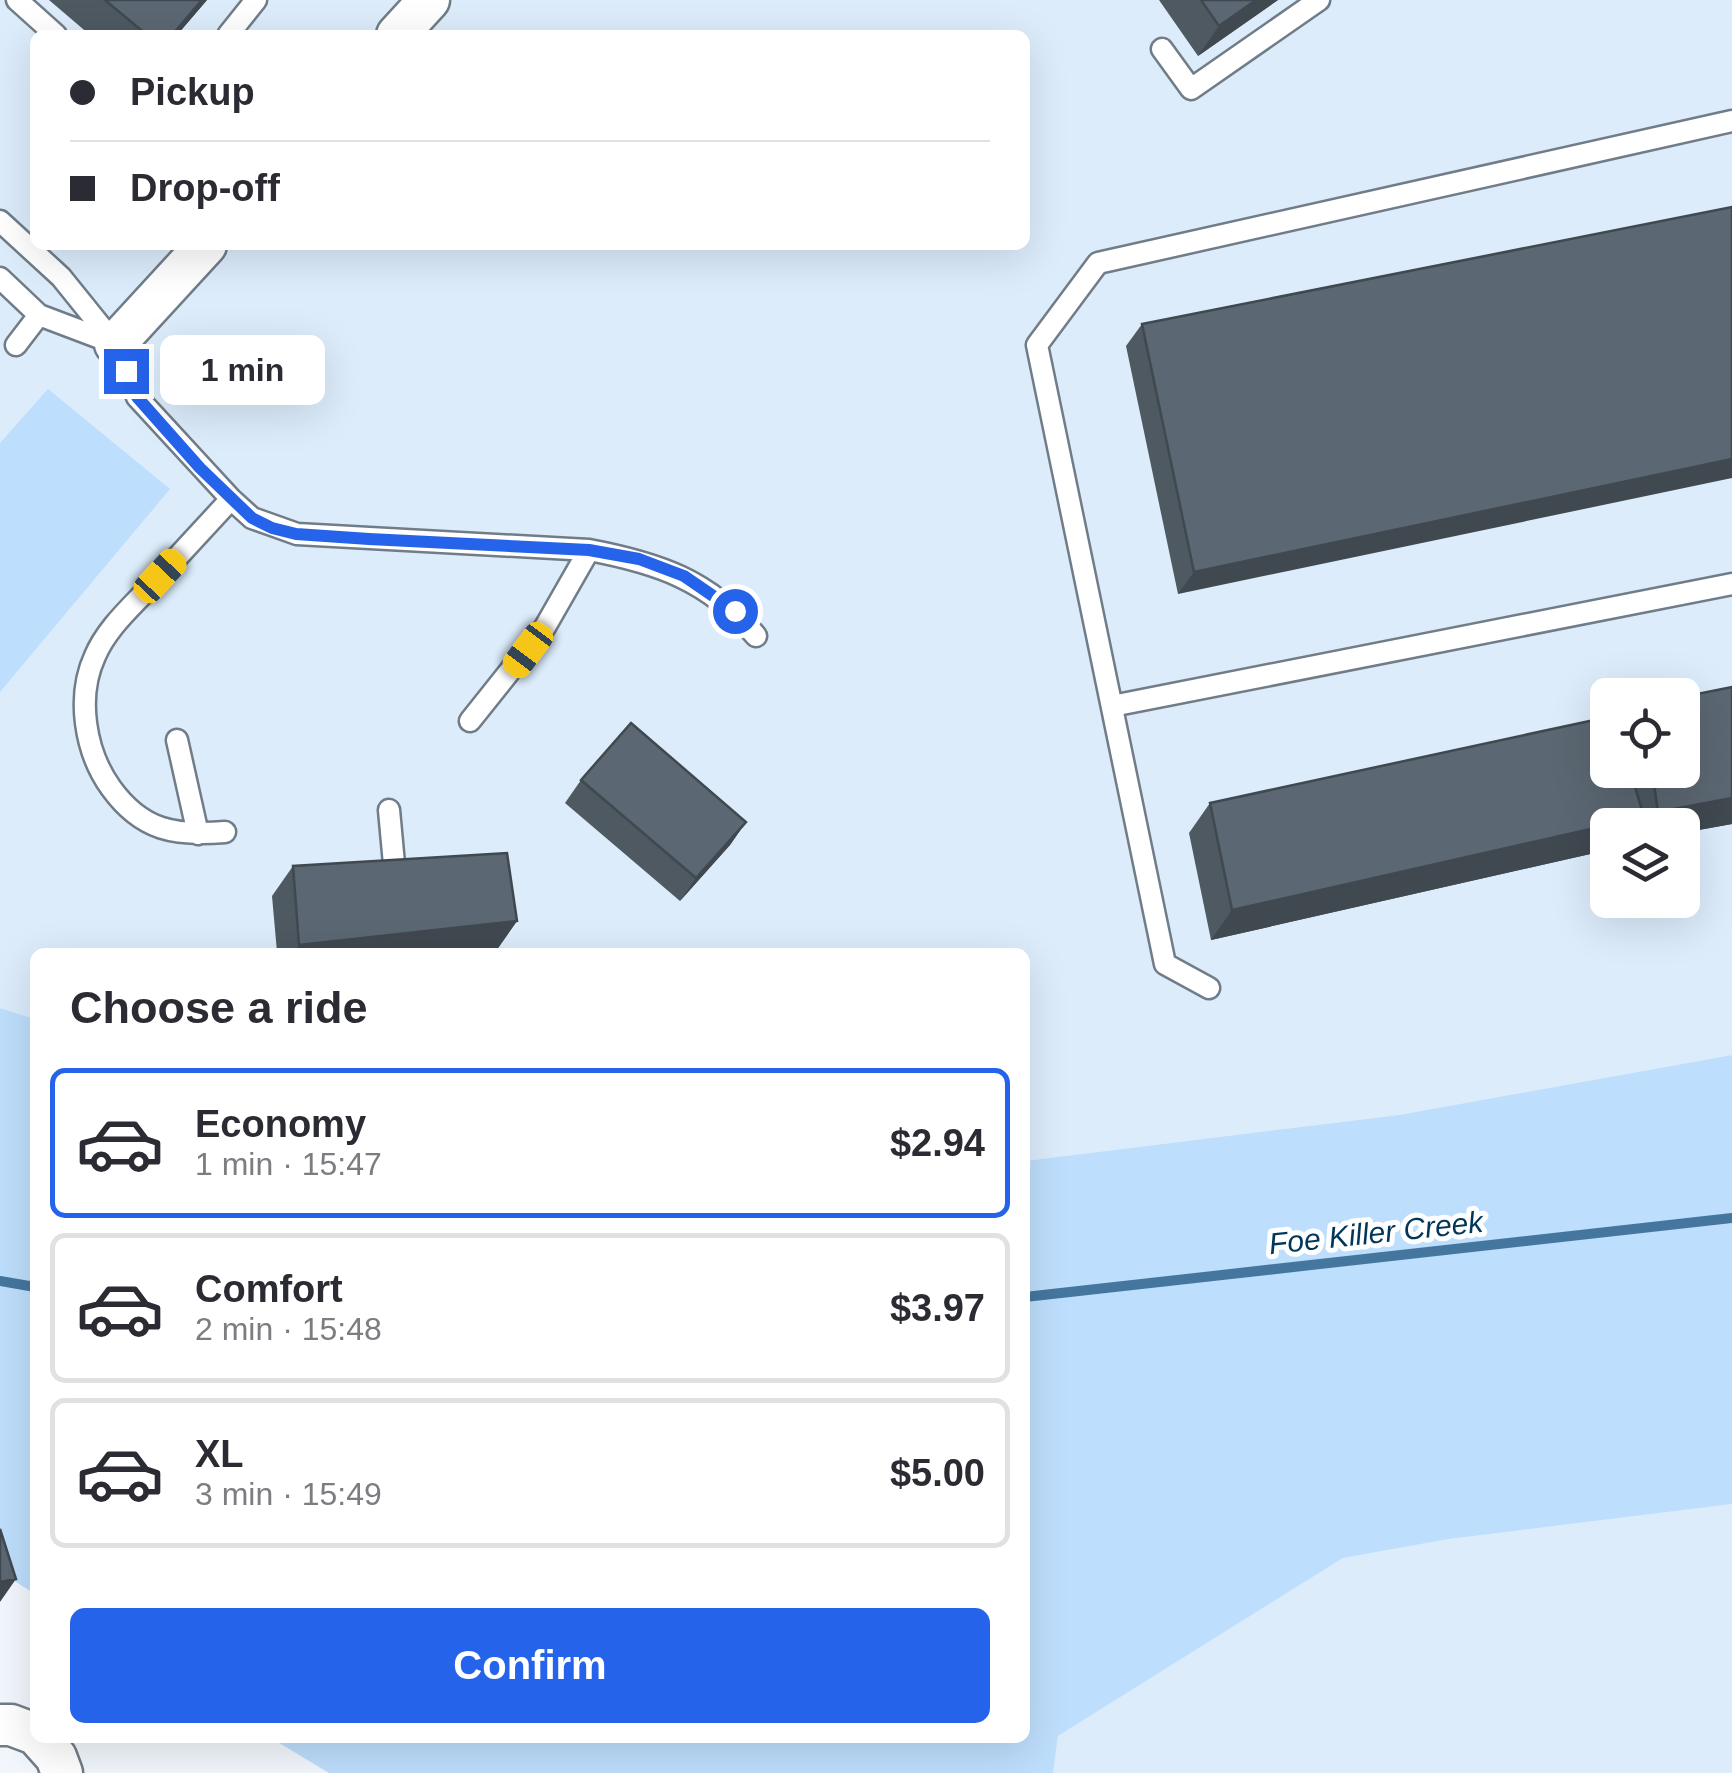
<!DOCTYPE html>
<meta charset="utf-8">
<style>
:root{--surface:#fff;--page:#f2f2f3;--text:#2b2b33;--muted:#7c7c81;--line:#e1e1e2;--accent:#2563eb}
body{margin:0;font-family:Helvetica,sans-serif;background:var(--page);color:var(--text);height:100vh;display:flex;flex-direction:column;font-size:38px;white-space:nowrap}
*{box-sizing:border-box;margin:0}
p{font-size:32px;color:var(--muted)}
.icon{flex:none;width:55px;height:55px;fill:none;stroke:currentColor;stroke-width:2;stroke-linecap:round;stroke-linejoin:round}
.map{position:relative;flex:1;overflow:hidden}
.drawer{position:absolute;left:30px;top:948px;width:1000px;height:795px;display:flex;flex-direction:column;background:var(--surface);border-radius:15px;box-shadow:0 10px 40px #0002}
.drawer>*{flex:none}
.top-card{position:absolute;left:30px;top:30px;width:1000px;height:220px;border-radius:15px;box-shadow:0 10px 40px #0002;display:grid;align-content:center;height:220px;padding:0 40px;background:var(--surface)}
.controls{position:absolute;left:1590px;top:678px;display:grid;gap:20px}
.controls a{display:grid;place-items:center;width:110px;height:110px;border-radius:15px;background:var(--surface);box-shadow:0 10px 40px #0002;font-size:50px}
.end{position:absolute;width:45px;height:45px;margin:-22px;border:12px solid #2563eb;background:#fff;box-shadow:0 0 0 5px #fff}
.from{border-radius:50%}
.bubble{position:absolute;height:70px;border-radius:15px;background:var(--surface);box-shadow:0 10px 40px #0002;font-size:32px;font-weight:700;line-height:70px;text-align:center}
.car{position:absolute;width:30px;height:60px;margin:-30px -15px;border-radius:12px;box-shadow:0 0 8px 2px #0007;background:linear-gradient(#f5c518 24%,#345 0 40%,#f5c518 0 76%,#345 0 86%,#f5c518 0)}
.top-card b{display:flex;align-items:center;gap:35px;height:95px;font-size:38px}
.top-card b+b{border-top:2px solid var(--line)}
.top-card i{width:25px;height:25px;background:var(--text)}
ul{padding:0;list-style:none}
li{display:flex;align-items:center;gap:30px;height:150px;margin:0 20px 15px;padding:0 20px;border:5px solid var(--line);border-radius:15px}
li div{flex:1}
li b{display:block;font-size:38px}
li em{font-style:normal;font-weight:700}
li.on{border-color:var(--accent)}
li>.icon{width:90px;height:90px;stroke-width:1.5}
h2{padding:0 40px;font-size:45px;line-height:120px}
.cta{display:flex;gap:20px;margin-top:auto;padding:20px 40px}
.cta a{flex:1;height:115px;border-radius:15px;background:var(--accent);color:#fff;font-size:40px;font-weight:700;line-height:115px;text-align:center}
.map>svg:first-child{display:block}
.built{fill:#dcecfb;fill-rule:evenodd}
.green{fill:#bddefc}
.lines{fill:none;stroke-linecap:round;stroke-linejoin:round}
.stream{stroke:#45769e;stroke-width:10}
.service-casing{stroke:#707d88;stroke-width:25}
.minor-casing{stroke:#707d88;stroke-width:45}
.service{stroke:#fff;stroke-width:20}
.minor{stroke:#fff;stroke-width:40}
.wall{fill:#4e5962}
.shaded-wall{fill:#404850}
.building{fill:#5b6772;stroke:#404850;stroke-width:2.5}
.route{stroke:#2563eb;stroke-width:12}
.labels{text-anchor:middle;stroke-width:10;stroke-linejoin:round;paint-order:stroke}
.water-label{font-size:30px;font-style:italic;fill:#00365a;stroke:#fff}
</style>
<div class="map">
<svg width="1732" height="1773" viewBox="0 0 1732 1773">
<rect width="100%" height="100%" fill="#f1f7fc"/>
<!-- built -->
<path class="built" d="M0 0H1732V1055L1399 1115 1025 1161V952H35V1019L0 1008ZM35 35H1025V245H35ZM1608 695H1682V770H1608ZM1608 825H1682V900H1608Z
M1732 1504V1773H1053L1058 1736 1343 1558 1449 1539Z"/>
<!-- green -->
<path class="green" d="M48 389 170 489 0 692V443Z
M0 1008 35 1019V1594L0 1572Z
M1732 1055V1504L1449 1539 1343 1558 1058 1736 1053 1773H329L271 1738H1025V1161L1399 1115Z"/>
<g class="lines">
<!-- stream -->
<path class="stream" d="M0 1281 35 1287
M1025 1297 1732 1218"/>
<defs>
<path id="service" d="M17 0 56 35
M228 35 256 0
M1162 49 1191 89 1319 0
M0 221 61 277 115 344 137 397 231 499C203 529 175 560 147 590 128 610 106 630 95 656 76 697 85 752 111 788 142 831 175 836 225 832
M0 278 39 315 113 343
M16 345 39 315
M231 499 252 518 297 534 589 550
M1112 706 1732 584
M470 721 545 627 589 550C658 563 709 580 756 636
M177 740 198 834
M389 810 394 864
M1209 988 1165 964 1037 345 1098 263 1732 121"/>
<path id="minor" d="M397 35 429 0
M115 344 206 245
M0 1725H11L35 1734
M39 1738 56 1757 62 1773"/>
</defs>
<!-- service casing -->
<use href="#service" class="service-casing"/>
<!-- minor casing -->
<use href="#minor" class="minor-casing"/>
<!-- service -->
<use href="#service" class="service"/>
<!-- minor -->
<use href="#minor" class="minor"/>
</g>
<!-- wall -->
<path class="wall" d="M49 0H207L177 35H90Z
M1159 0H1278L1198 56Z
M1732 207 1178 594 1126 346 1142 324Z
M1732 687V824L1682 833V825H1608V850L1211 940 1189 833 1210 803 1608 770H1682Z
M581 780 746 822 730 845 680 901 565 803Z
M293 866 517 921 496 951 483 952H277L272 896Z"/>
<!-- shaded-wall -->
<path class="shaded-wall" d="M202 0H207L177 35H172Z
M1256 0H1278L1198 56 1219 26Z
M1732 459V478L1178 594 1194 572Z
M1732 798V824L1682 833V825H1649L1658 812Z
M1644 817 1638 825H1608Z
M746 822 730 845 680 901 696 878Z
M1608 825V850L1211 940 1232 910Z
M517 921 496 951 483 952H294L299 945Z
M16 1579 0 1602V1582Z"/>
<!-- building -->
<path class="building" d="M105 0H202L172 35H147Z
M1201 0H1256L1219 26Z
M1732 207V459L1194 572 1142 324Z
M1732 687V798L1658 812 1652 770H1682V697Z
M1608 717V770H1630L1644 817 1232 910 1210 803Z
M631 723 746 822 696 878 581 780Z
M507 853 517 921 299 945 293 866Z
M0 1529 16 1579 0 1582Z"/>
<g class="lines">
<!-- route -->
<path class="route" d="M126 371 137 397 200 468 252 518 272 528 296 534 369 539 589 550 639 559 684 576 735 611"/>
</g>
<g class="labels">
<!-- water labels -->
<g class="water-label">
<text transform="translate(1376 1233) rotate(-6)" y="10">Foe Killer Creek</text>
</g>
</g>
</svg>
<div class="controls">
<a><svg class="icon" aria-label="locate" viewBox="0 0 24 24"><circle cx="12" cy="12" r="6"/><path d="M12 2v4M12 18v4M2 12h4M18 12h4"/></svg></a>
<a><svg class="icon" aria-label="layers" viewBox="0 0 24 24"><path d="M12 4l9 5-9 5-9-5zM3 14l9 5 9-5"/></svg></a>
</div>
<i class="end from" style="left:735px;top:611px"></i>
<i class="end" style="left:126px;top:371px"></i>
<div class="bubble" style="left:160px;top:335px;width:165px">1 min</div>
<i class="car" style="left:160px;top:576px;rotate:43deg"></i>
<i class="car" style="left:528px;top:650px;rotate:217deg"></i>
<div class="top-card">
<b><i class="from"></i>Pickup</b>
<b><i></i>Drop-off</b>
</div>
<section class="drawer">
<h2>Choose a ride</h2>
<ul>
<li class="on"><svg class="icon" aria-label="car" viewBox="0 0 24 24"><path d="M5 17H2v-5l4-1 3-4h7l3 4 3 1v5h-3M9 17h6M6 11h13"/><circle cx="7" cy="17" r="2"/><circle cx="17" cy="17" r="2"/></svg><div><b>Economy</b><p>1 min · 15:47</p></div><em>$2.94</em></li>
<li><svg class="icon" aria-label="car" viewBox="0 0 24 24"><path d="M5 17H2v-5l4-1 3-4h7l3 4 3 1v5h-3M9 17h6M6 11h13"/><circle cx="7" cy="17" r="2"/><circle cx="17" cy="17" r="2"/></svg><div><b>Comfort</b><p>2 min · 15:48</p></div><em>$3.97</em></li>
<li><svg class="icon" aria-label="car" viewBox="0 0 24 24"><path d="M5 17H2v-5l4-1 3-4h7l3 4 3 1v5h-3M9 17h6M6 11h13"/><circle cx="7" cy="17" r="2"/><circle cx="17" cy="17" r="2"/></svg><div><b>XL</b><p>3 min · 15:49</p></div><em>$5.00</em></li>
</ul>
<div class="cta"><a>Confirm</a></div>
</section>
</div>
